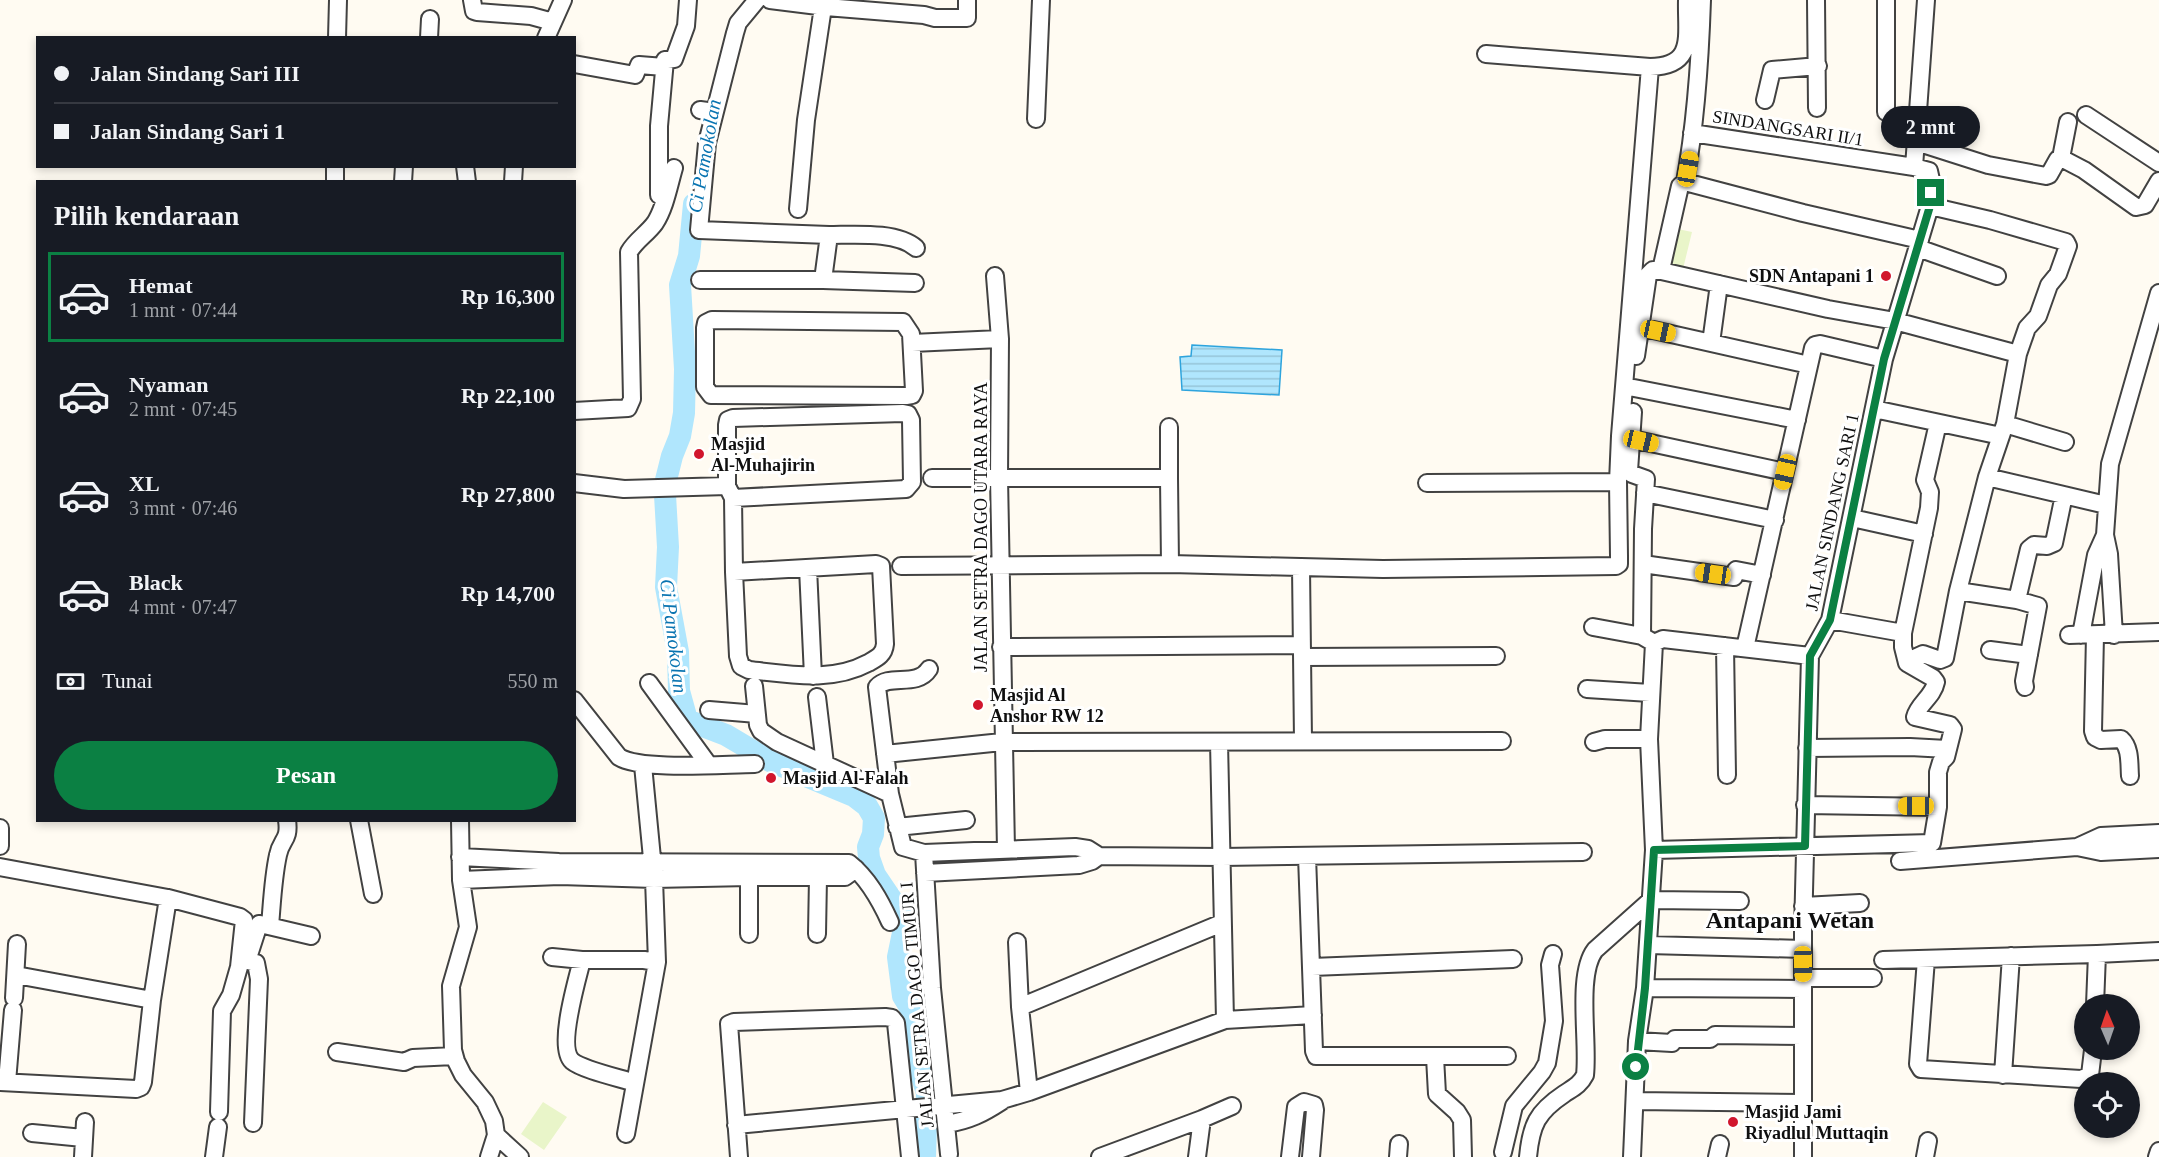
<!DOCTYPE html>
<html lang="id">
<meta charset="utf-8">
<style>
:root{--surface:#171b24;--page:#20242c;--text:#f1f3f6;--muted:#9ea1a6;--line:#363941;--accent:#0b8043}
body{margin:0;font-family:Georgia,serif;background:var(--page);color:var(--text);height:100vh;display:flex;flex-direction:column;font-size:22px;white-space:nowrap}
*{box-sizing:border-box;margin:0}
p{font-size:20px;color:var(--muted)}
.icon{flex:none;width:33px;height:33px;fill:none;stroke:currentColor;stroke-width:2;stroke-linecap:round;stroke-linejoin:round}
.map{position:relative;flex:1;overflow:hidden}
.drawer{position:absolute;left:36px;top:180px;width:540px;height:642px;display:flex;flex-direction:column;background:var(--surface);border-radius:0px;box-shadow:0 3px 9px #0003}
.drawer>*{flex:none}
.hud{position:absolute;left:36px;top:36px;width:540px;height:132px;border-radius:0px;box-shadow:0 3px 9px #0003;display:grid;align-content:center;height:132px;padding:0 18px;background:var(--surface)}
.needle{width:39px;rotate:358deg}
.controls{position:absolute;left:2074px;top:994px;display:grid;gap:12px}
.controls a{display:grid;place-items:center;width:66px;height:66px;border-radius:50%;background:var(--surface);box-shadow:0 3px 9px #0003;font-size:30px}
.end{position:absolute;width:27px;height:27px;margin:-14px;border:8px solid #0b8043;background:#fff;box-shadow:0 0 0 3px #fff}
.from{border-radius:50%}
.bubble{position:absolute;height:42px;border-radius:21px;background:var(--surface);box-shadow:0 3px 9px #0003;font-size:20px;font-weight:700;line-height:42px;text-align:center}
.car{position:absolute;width:18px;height:36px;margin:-18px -9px;border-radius:8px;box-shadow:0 0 4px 2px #0007;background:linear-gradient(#f5c518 24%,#345 0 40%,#f5c518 0 76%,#345 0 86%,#f5c518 0)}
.hud b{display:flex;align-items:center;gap:21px;height:57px;font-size:22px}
.hud b+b{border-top:2px solid var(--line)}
.hud i{width:15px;height:15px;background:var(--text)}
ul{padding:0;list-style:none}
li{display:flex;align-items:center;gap:18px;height:90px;margin:0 12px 9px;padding:0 6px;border:3px solid transparent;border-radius:0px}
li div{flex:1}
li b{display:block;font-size:22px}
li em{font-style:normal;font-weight:700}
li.active{border-color:var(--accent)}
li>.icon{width:54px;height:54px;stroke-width:1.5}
h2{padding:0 18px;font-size:27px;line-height:72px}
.pay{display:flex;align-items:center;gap:15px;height:66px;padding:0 18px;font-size:22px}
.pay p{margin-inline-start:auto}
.button{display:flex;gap:12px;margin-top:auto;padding:12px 18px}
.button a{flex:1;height:69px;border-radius:36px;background:var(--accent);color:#fff;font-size:24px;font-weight:700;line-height:69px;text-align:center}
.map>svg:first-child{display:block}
.pitch{fill:#e9f5c9}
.water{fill:url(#water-rules);stroke:#2ea4dd;stroke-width:1.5}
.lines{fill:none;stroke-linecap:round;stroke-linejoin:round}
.river{stroke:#b0e6fd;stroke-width:22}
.minor-casing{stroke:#424242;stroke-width:20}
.minor{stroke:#fff;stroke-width:16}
.route{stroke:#0b8043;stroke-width:8}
.poi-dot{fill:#d1162d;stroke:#fff;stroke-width:2}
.labels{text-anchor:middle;stroke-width:6;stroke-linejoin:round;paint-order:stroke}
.street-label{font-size:18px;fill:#0f0f0f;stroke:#fff}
.poi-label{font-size:18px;font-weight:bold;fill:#0f0f0f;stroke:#fff;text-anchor:start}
.water-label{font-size:20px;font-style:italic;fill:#0974b1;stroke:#fff}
.district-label{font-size:24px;font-weight:bold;fill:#0f0f0f;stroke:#fff}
</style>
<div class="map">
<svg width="2159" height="1157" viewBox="0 0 2159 1157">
<defs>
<pattern id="water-rules" width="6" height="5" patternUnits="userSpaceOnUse" patternTransform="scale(1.5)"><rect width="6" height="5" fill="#b0e6fd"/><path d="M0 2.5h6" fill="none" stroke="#96c4d8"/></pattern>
</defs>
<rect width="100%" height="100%" fill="#fffbf2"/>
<!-- pitch -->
<path class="pitch" d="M1673 228 1692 232 1682 273 1664 268Z
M543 1102 567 1117 544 1150 521 1134Z"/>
<!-- water -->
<path class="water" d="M1192 345 1282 350 1279 395 1182 390 1180 357 1191 356Z"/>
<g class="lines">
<!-- river -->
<path class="river" d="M694 204 689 256 680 285 685 369 684 413 680 436 672 456 666 480 665 495 668 547 666 587 678 652 679 691 687 720 726 735 770 761 854 796 867 806 874 818 873 834 868 847 869 858 875 875 902 915 904 928 898 957 903 996 911 1009 915 1020 913 1036 916 1058 927 1093 925 1157"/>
<defs>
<path id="minor" d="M472 0 474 11 477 12 531 16 553 22
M757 0 738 23 735 33 707 143 699 230 829 235 823 280
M770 0 826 7 924 15 935 18H967V0
M1816 0 1817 108
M1886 0V112
M337 38 338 0
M429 38 430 19
M546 38 563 0
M1486 54 1650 67C1696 66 1686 36 1687 0
M574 64 635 75 639 65 664 67
M1765 100 1772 70 1818 66
M700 110 715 112
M2086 115 2159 163
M1036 119 1041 0
M1692 133 1914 167
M1916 142 1988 165 2046 176 2049 175 2058 159 2061 158 2068 122
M2061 158 2084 170 2136 207 2145 205 2159 181
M465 166 467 182
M335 182V166
M403 182 404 166
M513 182 514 166
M1685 182 1803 213 1920 240
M659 195V126L665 60 674 59 686 26 688 0
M798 209 806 120 823 7
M829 235C853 235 897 231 916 248
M1918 248 1997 276
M1661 270 1680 186 1685 182C1696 122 1700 61 1702 0
M995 276 1000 339 999 477 1006 850
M700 280H823L915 283
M712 320 903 322 911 334 914 391 912 395 906 396 711 395 705 387V328L706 323Z
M1640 327 1809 365
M912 343 1000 339
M1711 343 1719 284
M1636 356 1648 275 1653 270H1657L1828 309 1895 321 2018 354
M1634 388 1797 420
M1874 409 2001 436
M574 411 628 408 632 399 629 252C636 240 647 234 655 223 665 208 669 185 674 168
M1633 412 1629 471 1632 474 1646 479 1643 529 1642 636 1654 643
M2005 424 2065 442
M1632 439 1785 472
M1987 477 2106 505
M932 478H1169L1170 564
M1169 478V427
M574 483 624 489 727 486
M1427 483 1618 482
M1645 493 1775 520
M733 498 906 489 912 482 911 420 908 414 903 413 733 418 728 420 727 425V486L733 498 734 572 738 656 741 666 749 670C788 674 831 683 868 663 877 658 884 655 885 644L881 566 876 564 734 572
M1852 518 1924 534
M2105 535 2109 554 2114 635
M1643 564 1734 577 1736 570 1762 575
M901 566 1170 564 1383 569 1616 566 1619 564V556L1618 482 1620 436 1650 67
M1301 567 1303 741
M808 568 813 676
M1958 591 2017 600 2038 606 2024 681 2025 687
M2017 600 2029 549 2034 545 2047 546 2054 543 2064 495
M1830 620 1903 633
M1593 627 1642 636
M2069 635 2159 632
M2081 635 2096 555 2105 535 2110 464 2159 293
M2095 635 2093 731 2095 737 2101 740 2121 739C2131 748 2129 764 2130 776
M1654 643 1663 639 1810 656
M1725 646 1727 775
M1001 647 1302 645
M1745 648 1813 348 1815 345 1820 344 1884 359
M1990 650 2029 655
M1303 657 1496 656
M1907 663 1910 660 1923 654 1940 660 1945 658 1958 591 1987 477 2005 424 2018 354 2027 328 2038 316 2049 285 2058 274 2068 246 2066 242 1990 220 1930 206
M649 683 708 764
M754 686 758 725 761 731 777 742 890 794 903 847 924 853 1075 847 1088 849 1099 856 1222 857 1583 852
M1587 689 1650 693
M817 697 825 764
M574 700 619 757C641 771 725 764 755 764
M709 710 757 714
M1219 742 1225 1020
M1594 742 1605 739H1649
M1807 748 1910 747 1947 749
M885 754 1002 742 1502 741
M890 794 877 687C889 673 917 688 929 669
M1805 805 1938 807
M359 820 373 894
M460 820 461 880 468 927 451 986 453 1050 456 1061 463 1075 485 1102 494 1121 496 1135 489 1157
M897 827 966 820
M0 828V846
M2077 847 2101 836 2159 833
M1654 850 1932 843 1938 807V772L1941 762 1946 757 1953 729 1950 725 1915 717C1918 704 1933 697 1936 682L1933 678 1907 663 1903 647V633L1929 508 1930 492 1925 480 1938 423
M924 853 932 988 949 1154
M1307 856 1314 1051 1316 1056H1507
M460 857 559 862 849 863C868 878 880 900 890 922
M1900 861 2077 847 2101 852 2159 849
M0 867 168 898 240 917 244 920 239 967 231 995 222 1011 219 1112
M925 873 1079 865 1092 861 1099 856
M749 877V934
M461 880 560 876 654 879 749 877H845L856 869
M1803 906 1860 903
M260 924 311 936
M270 926C272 903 273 878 278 855 281 839 290 841 287 820
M817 934 818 877
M1017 942 1020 1007 1029 1092
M1648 945 1803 949
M552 957 582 960H644L657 962
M1926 959 1918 1064 1921 1069 2081 1079 2090 1075 2093 1050
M582 960C577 980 557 1047 572 1061 583 1070 620 1078 635 1083
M1883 960 2097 954 2159 951
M1312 967 1513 959
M16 975 152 1000
M1803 978H1873
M1645 988 1803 989
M14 998 17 944
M2095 1005 2097 954
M1020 1007 1222 923
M1637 1041 1672 1043 1675 1039H1710L1715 1035 1803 1036
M337 1052 404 1062 413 1058 454 1056
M1435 1057 1437 1094 1457 1112 1462 1120 1463 1157
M2003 1075 2011 956
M0 1082 136 1089 141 1087 143 1082 152 1000 168 898
M7 1082 13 1010
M1635 1101 1802 1103
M253 1123 259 979 256 963 248 961V958L259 924
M947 1124C970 1120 982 1114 1002 1101
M736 1125 1002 1100 1029 1092 1225 1020 1313 1015
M32 1133 83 1138
M626 1134 657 962 654 879 643 765
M496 1135 520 1157
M1503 1152 1514 1106 1542 1072 1547 1063 1554 1021 1550 965 1553 954
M83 1157 85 1122
M214 1157 218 1127
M739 1157 729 1024 734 1022 885 1017 892 1018 896 1023 910 1157
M1100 1157 1202 1119 1232 1106
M1197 1157 1202 1119
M1290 1157 1296 1107 1304 1102 1314 1105 1315 1110 1311 1157
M1398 1157 1399 1144
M1528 1157C1531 1125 1537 1112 1564 1094 1573 1088 1580 1085 1585 1075 1589 1042 1576 975 1595 950L1651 900 1740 901
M1632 1157 1637 1041 1645 988 1654 850 1649 739 1654 643
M1717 1157 1720 1144
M1803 1157V931L1810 656 1830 620 1884 359 1930 206 1931 180 1929 171 1914 167 1926 0
M1925 1157 1928 1141
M2157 1157 2159 1151"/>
</defs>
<!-- minor casing -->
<use href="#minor" class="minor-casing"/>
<!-- minor -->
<use href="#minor" class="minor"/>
</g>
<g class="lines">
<!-- route -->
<path class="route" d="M1636 1067 1645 988 1654 850 1805 846 1810 656 1830 620 1884 359 1930 206 1931 193"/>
</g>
<!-- markers -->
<g class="poi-dot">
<circle cx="1886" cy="276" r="6"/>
<circle cx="699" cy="454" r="6"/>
<circle cx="978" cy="705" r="6"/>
<circle cx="771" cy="778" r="6"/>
<circle cx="1733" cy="1122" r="6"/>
</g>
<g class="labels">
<!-- street labels -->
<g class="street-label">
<text transform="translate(1788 128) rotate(9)" y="6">SINDANGSARI II/1</text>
<text transform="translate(1832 512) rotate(-78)" y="6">JALAN SINDANG SARI 1</text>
<text transform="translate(981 527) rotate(-90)" y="6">JALAN SETRA DAGO UTARA RAYA</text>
<text transform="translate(917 1005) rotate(-95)" y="6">JALAN SETRA DAGO TIMUR I</text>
</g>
<!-- poi labels -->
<g class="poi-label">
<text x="1874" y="282" text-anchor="end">SDN Antapani 1</text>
<text x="711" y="450">Masjid<tspan x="711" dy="21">Al-Muhajirin</tspan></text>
<text x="990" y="701">Masjid Al<tspan x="990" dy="21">Anshor RW 12</tspan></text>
<text x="783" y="784">Masjid Al-Falah</text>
<text x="1745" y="1118">Masjid Jami<tspan x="1745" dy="21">Riyadlul Muttaqin</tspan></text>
</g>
<!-- water labels -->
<g class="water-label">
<text transform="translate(704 156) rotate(-80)" y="7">Ci Pamokolan</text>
<text transform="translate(674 636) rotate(83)" y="7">Ci Pamokolan</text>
</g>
<!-- district labels -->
<g class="district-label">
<text x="1790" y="928">Antapani Wetan</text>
</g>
</g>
</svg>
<div class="controls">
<a><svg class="needle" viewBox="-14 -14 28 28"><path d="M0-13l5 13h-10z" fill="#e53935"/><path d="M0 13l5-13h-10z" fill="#9ea1a6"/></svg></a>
<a><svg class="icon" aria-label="locate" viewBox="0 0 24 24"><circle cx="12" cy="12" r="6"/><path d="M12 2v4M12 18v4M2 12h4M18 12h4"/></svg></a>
</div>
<i class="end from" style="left:1636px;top:1067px"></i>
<i class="end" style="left:1931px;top:193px"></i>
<div class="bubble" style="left:1881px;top:106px;width:99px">2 mnt</div>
<i class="car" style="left:1688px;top:169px;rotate:10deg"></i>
<i class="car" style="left:1658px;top:331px;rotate:102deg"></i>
<i class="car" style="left:1641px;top:441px;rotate:103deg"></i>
<i class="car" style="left:1785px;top:472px;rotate:193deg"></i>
<i class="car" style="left:1713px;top:574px;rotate:278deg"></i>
<i class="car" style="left:1916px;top:806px;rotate:270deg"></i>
<i class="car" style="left:1803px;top:964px;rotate:179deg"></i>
<div class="hud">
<b><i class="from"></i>Jalan Sindang Sari III</b>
<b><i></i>Jalan Sindang Sari 1</b>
</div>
<section class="drawer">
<h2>Pilih kendaraan</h2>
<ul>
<li class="active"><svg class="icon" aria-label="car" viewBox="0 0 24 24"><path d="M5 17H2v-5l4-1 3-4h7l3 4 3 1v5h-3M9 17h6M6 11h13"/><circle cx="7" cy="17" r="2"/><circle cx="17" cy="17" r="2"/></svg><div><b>Hemat</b><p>1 mnt · 07:44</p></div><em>Rp 16,300</em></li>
<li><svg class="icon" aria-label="car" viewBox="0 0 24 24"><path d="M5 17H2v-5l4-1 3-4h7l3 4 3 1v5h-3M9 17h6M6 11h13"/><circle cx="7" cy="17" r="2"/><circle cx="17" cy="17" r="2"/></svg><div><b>Nyaman</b><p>2 mnt · 07:45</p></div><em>Rp 22,100</em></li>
<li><svg class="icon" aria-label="car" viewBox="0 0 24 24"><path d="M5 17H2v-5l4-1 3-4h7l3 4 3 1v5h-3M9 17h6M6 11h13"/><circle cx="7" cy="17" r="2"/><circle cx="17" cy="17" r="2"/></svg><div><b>XL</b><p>3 mnt · 07:46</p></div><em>Rp 27,800</em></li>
<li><svg class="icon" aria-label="car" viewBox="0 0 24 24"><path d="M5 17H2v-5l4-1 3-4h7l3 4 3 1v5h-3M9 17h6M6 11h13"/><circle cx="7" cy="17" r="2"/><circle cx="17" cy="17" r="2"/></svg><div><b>Black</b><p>4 mnt · 07:47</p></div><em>Rp 14,700</em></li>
</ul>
<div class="pay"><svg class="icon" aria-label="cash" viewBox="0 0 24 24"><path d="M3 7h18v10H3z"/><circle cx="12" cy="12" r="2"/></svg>Tunai<p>550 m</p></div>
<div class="button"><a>Pesan</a></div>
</section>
</div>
